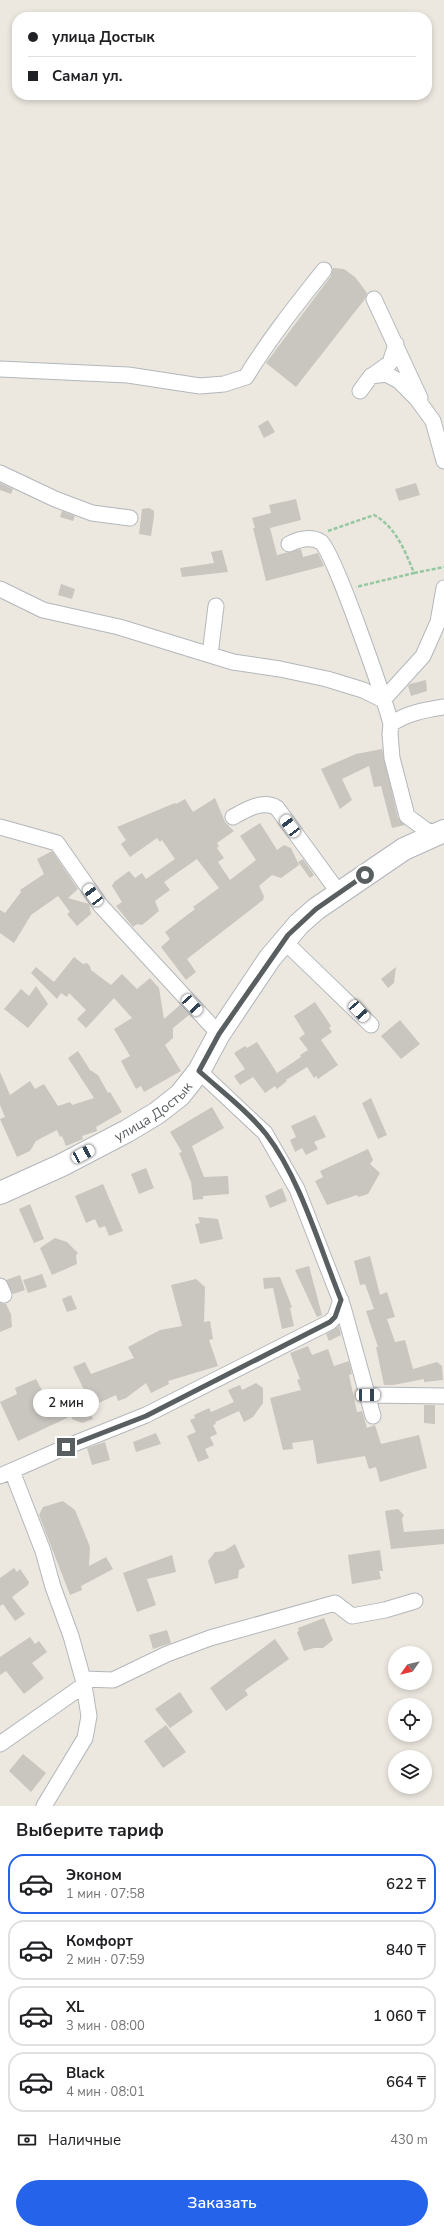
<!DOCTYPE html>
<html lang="ru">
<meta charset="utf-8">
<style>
:root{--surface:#fff;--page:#f2f2f2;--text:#202124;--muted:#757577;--line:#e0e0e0;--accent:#2563eb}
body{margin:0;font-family:"Nunito Sans",sans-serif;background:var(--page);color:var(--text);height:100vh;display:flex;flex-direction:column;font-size:15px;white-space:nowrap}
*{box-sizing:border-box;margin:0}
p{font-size:13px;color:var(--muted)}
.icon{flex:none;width:22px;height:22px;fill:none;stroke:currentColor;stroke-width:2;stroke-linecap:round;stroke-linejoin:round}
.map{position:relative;height:1806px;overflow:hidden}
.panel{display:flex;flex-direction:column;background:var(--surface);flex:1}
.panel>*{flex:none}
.guide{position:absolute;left:12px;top:12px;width:420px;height:88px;border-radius:16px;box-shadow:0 2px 6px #0003;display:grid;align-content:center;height:88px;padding:0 16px;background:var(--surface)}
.needle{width:26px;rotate:236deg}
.fabs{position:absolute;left:388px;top:1646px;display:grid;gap:8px}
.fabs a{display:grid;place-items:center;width:44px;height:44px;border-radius:50%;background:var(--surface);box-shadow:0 2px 6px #0003;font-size:20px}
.end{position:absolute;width:18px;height:18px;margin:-9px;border:5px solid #595e61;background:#fff;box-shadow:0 0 0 2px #fff}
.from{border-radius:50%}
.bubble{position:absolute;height:28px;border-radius:14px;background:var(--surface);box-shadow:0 2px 6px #0003;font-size:13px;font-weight:600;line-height:28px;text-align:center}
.car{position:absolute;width:12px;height:24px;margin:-12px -6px;border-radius:5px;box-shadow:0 0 3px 1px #0007;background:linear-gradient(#fff 24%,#345 0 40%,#fff 0 76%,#345 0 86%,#fff 0)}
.guide b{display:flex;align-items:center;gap:14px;height:38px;font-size:15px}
.guide b+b{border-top:1px solid var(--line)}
.guide i{width:10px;height:10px;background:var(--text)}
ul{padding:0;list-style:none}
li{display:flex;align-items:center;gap:12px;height:60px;margin:0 8px 6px;padding:0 8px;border:2px solid var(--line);border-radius:16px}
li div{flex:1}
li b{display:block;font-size:15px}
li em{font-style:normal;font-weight:600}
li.active{border-color:var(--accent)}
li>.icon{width:36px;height:36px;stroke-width:1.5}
h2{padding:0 16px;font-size:18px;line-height:48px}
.pay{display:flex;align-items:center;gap:10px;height:44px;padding:0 16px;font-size:15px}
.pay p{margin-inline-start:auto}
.action{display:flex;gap:8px;margin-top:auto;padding:8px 16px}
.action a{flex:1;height:46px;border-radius:24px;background:var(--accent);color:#fff;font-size:16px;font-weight:600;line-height:46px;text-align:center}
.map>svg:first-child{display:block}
.building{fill:#c9c5bf}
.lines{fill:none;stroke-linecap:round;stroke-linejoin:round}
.minor-casing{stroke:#b3b7bb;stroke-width:17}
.secondary-casing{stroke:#b2b6bb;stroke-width:24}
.path{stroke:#96c89f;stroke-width:2.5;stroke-dasharray:4 2;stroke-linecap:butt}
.minor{stroke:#fff;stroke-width:15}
.secondary{stroke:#fff;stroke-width:22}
.route{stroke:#595e61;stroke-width:5}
.labels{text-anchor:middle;stroke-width:3.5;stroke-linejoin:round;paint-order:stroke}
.street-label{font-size:14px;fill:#595e61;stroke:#fff}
</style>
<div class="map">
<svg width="444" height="1806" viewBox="0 0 444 1806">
<rect width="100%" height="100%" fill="#ece8e0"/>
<!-- building -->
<path class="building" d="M333 268 344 269 355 277 367 293 365 299 296 387 266 363 331 276Z
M268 420 275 432 264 438 258 426Z
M0 483 13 489 11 494 0 490Z
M416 483 420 495 399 501 395 489Z
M296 499 301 520 270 528 277 555 301 549 303 557 318 553 324 566 266 581 253 528H255L252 518 271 513 269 505Z
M149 508 154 511V516L151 536 139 534 142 509Z
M62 511 75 516 73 521 60 517Z
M222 550 228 572 182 577 180 568 214 563 211 552Z
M61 584 75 589 72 599 58 595Z
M426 680 427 691 411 696 408 686 410 684Z
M382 749 398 818 405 825 392 828 381 786 374 787 369 766 342 779 352 800 340 809 321 769 356 754Z
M215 798 225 822 234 831 217 843 219 846 217 848 224 858 218 862 230 880 256 860 240 836 260 823 277 850 284 845 291 848 299 865 281 878 272 875 259 886 264 896 263 900 187 959 196 972 186 980 161 947 170 939 165 932 195 909 193 907 219 888 197 859 164 882 170 890 155 901 159 911 142 925 137 924 133 927 116 906 122 902 112 886 114 882 129 871 135 878 142 873 146 879 175 859 162 840 160 842 157 838 130 857 121 844 126 840 117 827 175 803 176 804 185 799 193 812Z
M52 851 78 889 68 898 89 904 91 914 77 926 67 914 70 912 58 896 31 915 14 943 0 933V910L5 913 21 892 20 890 44 874 37 859Z
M303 859 314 875 310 878 298 862Z
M74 957 83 964 87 963 90 966 91 970 111 985 122 974 137 989 150 978 159 988 164 1019 180 1005 189 1015 173 1028V1038L165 1045 181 1071 144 1092 141 1086 136 1089 121 1061 130 1056 114 1029 132 1018 114 998 86 1028 77 1019 86 1010 69 993 67 997 61 993 57 999 31 973 36 967 54 982Z
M396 967 394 983 388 988 381 979Z
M36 986 48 1004 28 1028 4 1009 21 989 29 996Z
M315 1002 331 1026 329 1028 332 1032 321 1040 338 1065 318 1079 316 1076 314 1078 307 1067 286 1080 287 1081 277 1089 275 1086 265 1093 253 1077 240 1085 234 1076 245 1069 234 1053 245 1046 247 1048 257 1042 277 1073 301 1057 300 1055 308 1050 299 1038 305 1034 294 1016Z
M400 1020 420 1044 401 1059 381 1036Z
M78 1051 90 1070 98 1075 108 1093 110 1092 122 1112 96 1127 97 1131 82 1136 83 1139 66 1146 62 1136 60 1137 57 1130 36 1141 30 1151 17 1157 0 1119 5 1117 0 1105V1072L10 1095 30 1081 35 1089 44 1084 58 1106 70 1102 72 1105 94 1098 68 1058Z
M371 1098 387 1135 378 1139 362 1103Z
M212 1107 224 1128 192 1146 204 1177 228 1176 229 1194 203 1196V1199L193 1200 191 1182 179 1153 182 1152 170 1132Z
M315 1115 326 1137 314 1142 318 1149 306 1155 302 1148 295 1152 290 1140 296 1137 291 1126Z
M368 1149 373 1160 370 1164 380 1173 368 1194 358 1197 357 1195 327 1205 315 1181 323 1177 320 1171Z
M146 1168 154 1188 139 1194 131 1174Z
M103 1184 123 1231 109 1236 105 1226 99 1228 95 1219 86 1223 75 1196Z
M282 1188 287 1201 270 1208 265 1196Z
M30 1204 44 1239 34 1243 19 1209Z
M198 1217 218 1219 223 1239 200 1244 195 1224 200 1223Z
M55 1238 67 1242 78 1253 76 1255 77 1264 52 1275 40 1248Z
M370 1256 380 1295 387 1292 395 1317 387 1319 395 1342 405 1340 413 1369 437 1362 442 1366 443 1380 424 1382V1379L393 1385H384L376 1347H378L366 1311 374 1309 365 1284 360 1285 354 1261Z
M309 1266 322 1315 317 1317 295 1270Z
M42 1274 47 1287 28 1293 23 1280Z
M20 1275 25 1290 13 1294 6 1280Z
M280 1277 292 1307 290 1308 294 1326 282 1329 273 1288 264 1289 263 1278Z
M196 1279 205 1287 204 1322 210 1321 213 1339 209 1340 218 1366 168 1381 169 1384 151 1393 146 1383 126 1398 118 1401 116 1395 88 1408 93 1419 82 1423 72 1419 71 1416 18 1441 0 1402 17 1394 15 1388 36 1379 51 1407 85 1392 73 1367 85 1362 91 1374 134 1358 128 1347 160 1330 182 1326 171 1285Z
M71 1295 77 1309 67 1312 62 1299Z
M0 1303 6 1304 11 1314 12 1327 0 1332Z
M339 1326 341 1335 329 1341 326 1334Z
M308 1346 312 1355 328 1349 334 1366 349 1361 352 1374 349 1375 357 1412 362 1411 367 1428 375 1425 381 1444 419 1435 427 1468 380 1482 376 1467 369 1469 365 1456 317 1464 313 1440 292 1443 293 1449 283 1450 270 1398 301 1390 297 1380 300 1379 290 1353Z
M256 1383 263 1388V1403L253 1417 244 1422 239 1411 215 1422 216 1424 213 1425 217 1434 210 1437 214 1445 205 1449 209 1458 198 1462 187 1436 196 1432 190 1420 195 1418 194 1415 209 1408 211 1412 234 1402 228 1390 240 1385 242 1390Z
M424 1405H435V1424L424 1423Z
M156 1433 161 1444 136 1452 133 1442Z
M105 1442 110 1460 92 1465 87 1448Z
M63 1501 75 1510 90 1547 89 1566 106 1557 113 1569 81 1586 82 1590 70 1595 39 1515 43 1507Z
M398 1509 404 1515 402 1519 404 1532 444 1529V1544L391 1549 385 1511Z
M235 1544 245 1567 239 1570 238 1578 215 1584 208 1561 215 1552 224 1551Z
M380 1550 383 1571H379L381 1579 352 1584 348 1555Z
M172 1555 176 1572 147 1579 156 1605 137 1612 123 1573Z
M14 1568 17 1572 20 1569 29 1582 28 1585 12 1597 25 1614 15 1621 3 1604 0 1606V1578Z
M324 1618 333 1640 323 1648H314L304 1651 297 1632 299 1631 298 1628Z
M167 1630 171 1643 153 1649 149 1635Z
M30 1637 35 1644 39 1641 47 1652 32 1663 44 1678 24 1694 6 1671 0 1675V1657Z
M275 1639 289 1659 245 1690 248 1695 226 1711 210 1688Z
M180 1692 193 1712 170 1728 155 1709Z
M166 1725 186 1752 163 1768 144 1741Z
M23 1754 46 1773 31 1792 9 1771Z"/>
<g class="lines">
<defs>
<path id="minor" d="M374 299 420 398
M0 369 128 375 200 386 224 384 246 377C269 339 297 304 324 270
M373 375 390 363 396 344
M360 391 371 376 386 374 399 381 417 399 433 421 444 461
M0 473 55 499 92 513 130 518
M289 544C299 539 311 536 321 542 333 549 385 701 391 724
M0 589 43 610 119 627 233 662 280 669 327 679 363 690 383 700 423 656 438 622 444 588
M210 655 216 606
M233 817C245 810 263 799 277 808L339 893
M0 827 57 843 101 906 219 1034
M437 833 426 830 407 816 392 758 390 734 391 724C407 713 425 710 444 707
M283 940 371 1025
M199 1071 265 1133 297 1189 343 1307 373 1416
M0 1286 4 1295
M368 1395 444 1396
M12 1471 43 1551 53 1587 71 1636 83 1679 89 1716 85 1738 44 1806
M0 1476 66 1447 146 1415 330 1322 335 1317 341 1300
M83 1679 113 1680 167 1654 210 1638 335 1603 352 1616 385 1610 415 1601
M0 1744 84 1685"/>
<g id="secondary">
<path id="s1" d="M0 1193 62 1165 127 1131 157 1113 180 1095 199 1071 219 1034 270 958 299 924 316 909 404 849 444 831"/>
</g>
</defs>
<!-- minor casing -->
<use href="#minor" class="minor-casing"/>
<!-- secondary casing -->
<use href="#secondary" class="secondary-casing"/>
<!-- path -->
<path class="path" d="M328 531 374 515C396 527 405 551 414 573L356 587
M414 573 444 567"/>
<!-- minor -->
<use href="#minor" class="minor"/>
<!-- secondary -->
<use href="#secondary" class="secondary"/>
</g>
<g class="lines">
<!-- route -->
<path class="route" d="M66 1447 146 1416 330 1322 335 1317 341 1300C320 1248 300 1178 266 1134 247 1110 221 1091 199 1071L219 1034 288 935 316 909 365 875"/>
</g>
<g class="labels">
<!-- street labels -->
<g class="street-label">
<text dy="5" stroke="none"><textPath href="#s1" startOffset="174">улица Достык</textPath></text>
</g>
</g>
</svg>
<div class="fabs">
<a><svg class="needle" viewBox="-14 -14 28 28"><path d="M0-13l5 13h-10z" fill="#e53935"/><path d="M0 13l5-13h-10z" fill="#757577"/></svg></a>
<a><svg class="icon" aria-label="locate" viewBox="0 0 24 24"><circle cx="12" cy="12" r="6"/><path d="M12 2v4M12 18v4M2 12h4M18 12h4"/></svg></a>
<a><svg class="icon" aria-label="layers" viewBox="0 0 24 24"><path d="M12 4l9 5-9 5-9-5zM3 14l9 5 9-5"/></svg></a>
</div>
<i class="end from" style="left:365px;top:875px"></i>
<i class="end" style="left:66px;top:1447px"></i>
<div class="bubble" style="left:33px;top:1389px;width:66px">2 мин</div>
<i class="car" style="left:290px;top:826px;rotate:323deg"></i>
<i class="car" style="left:93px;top:895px;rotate:323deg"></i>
<i class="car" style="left:192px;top:1005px;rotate:137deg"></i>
<i class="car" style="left:359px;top:1011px;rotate:138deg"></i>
<i class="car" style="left:83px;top:1154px;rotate:62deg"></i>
<i class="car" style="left:368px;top:1395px;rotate:90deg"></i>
<div class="guide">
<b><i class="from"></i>улица Достык</b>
<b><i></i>Самал ул.</b>
</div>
</div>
<section class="panel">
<h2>Выберите тариф</h2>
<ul>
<li class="active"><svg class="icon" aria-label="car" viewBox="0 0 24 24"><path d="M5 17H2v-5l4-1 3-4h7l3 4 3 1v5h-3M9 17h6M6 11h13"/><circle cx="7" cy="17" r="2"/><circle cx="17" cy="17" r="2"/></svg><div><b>Эконом</b><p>1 мин · 07:58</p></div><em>622 ₸</em></li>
<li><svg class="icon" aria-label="car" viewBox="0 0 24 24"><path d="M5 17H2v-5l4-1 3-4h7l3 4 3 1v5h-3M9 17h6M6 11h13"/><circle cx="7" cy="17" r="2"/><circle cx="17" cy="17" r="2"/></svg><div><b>Комфорт</b><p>2 мин · 07:59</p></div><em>840 ₸</em></li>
<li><svg class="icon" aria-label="car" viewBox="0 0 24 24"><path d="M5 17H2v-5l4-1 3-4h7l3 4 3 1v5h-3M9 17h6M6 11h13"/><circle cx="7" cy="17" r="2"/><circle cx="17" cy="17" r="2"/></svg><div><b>XL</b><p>3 мин · 08:00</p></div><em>1 060 ₸</em></li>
<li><svg class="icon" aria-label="car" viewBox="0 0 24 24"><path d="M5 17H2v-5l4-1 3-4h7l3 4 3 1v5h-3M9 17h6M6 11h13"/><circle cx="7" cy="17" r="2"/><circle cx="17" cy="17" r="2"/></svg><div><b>Black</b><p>4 мин · 08:01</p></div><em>664 ₸</em></li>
</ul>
<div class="pay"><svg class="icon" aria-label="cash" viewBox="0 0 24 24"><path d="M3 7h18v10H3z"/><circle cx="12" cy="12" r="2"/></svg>Наличные<p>430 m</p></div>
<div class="action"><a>Заказать</a></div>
</section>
